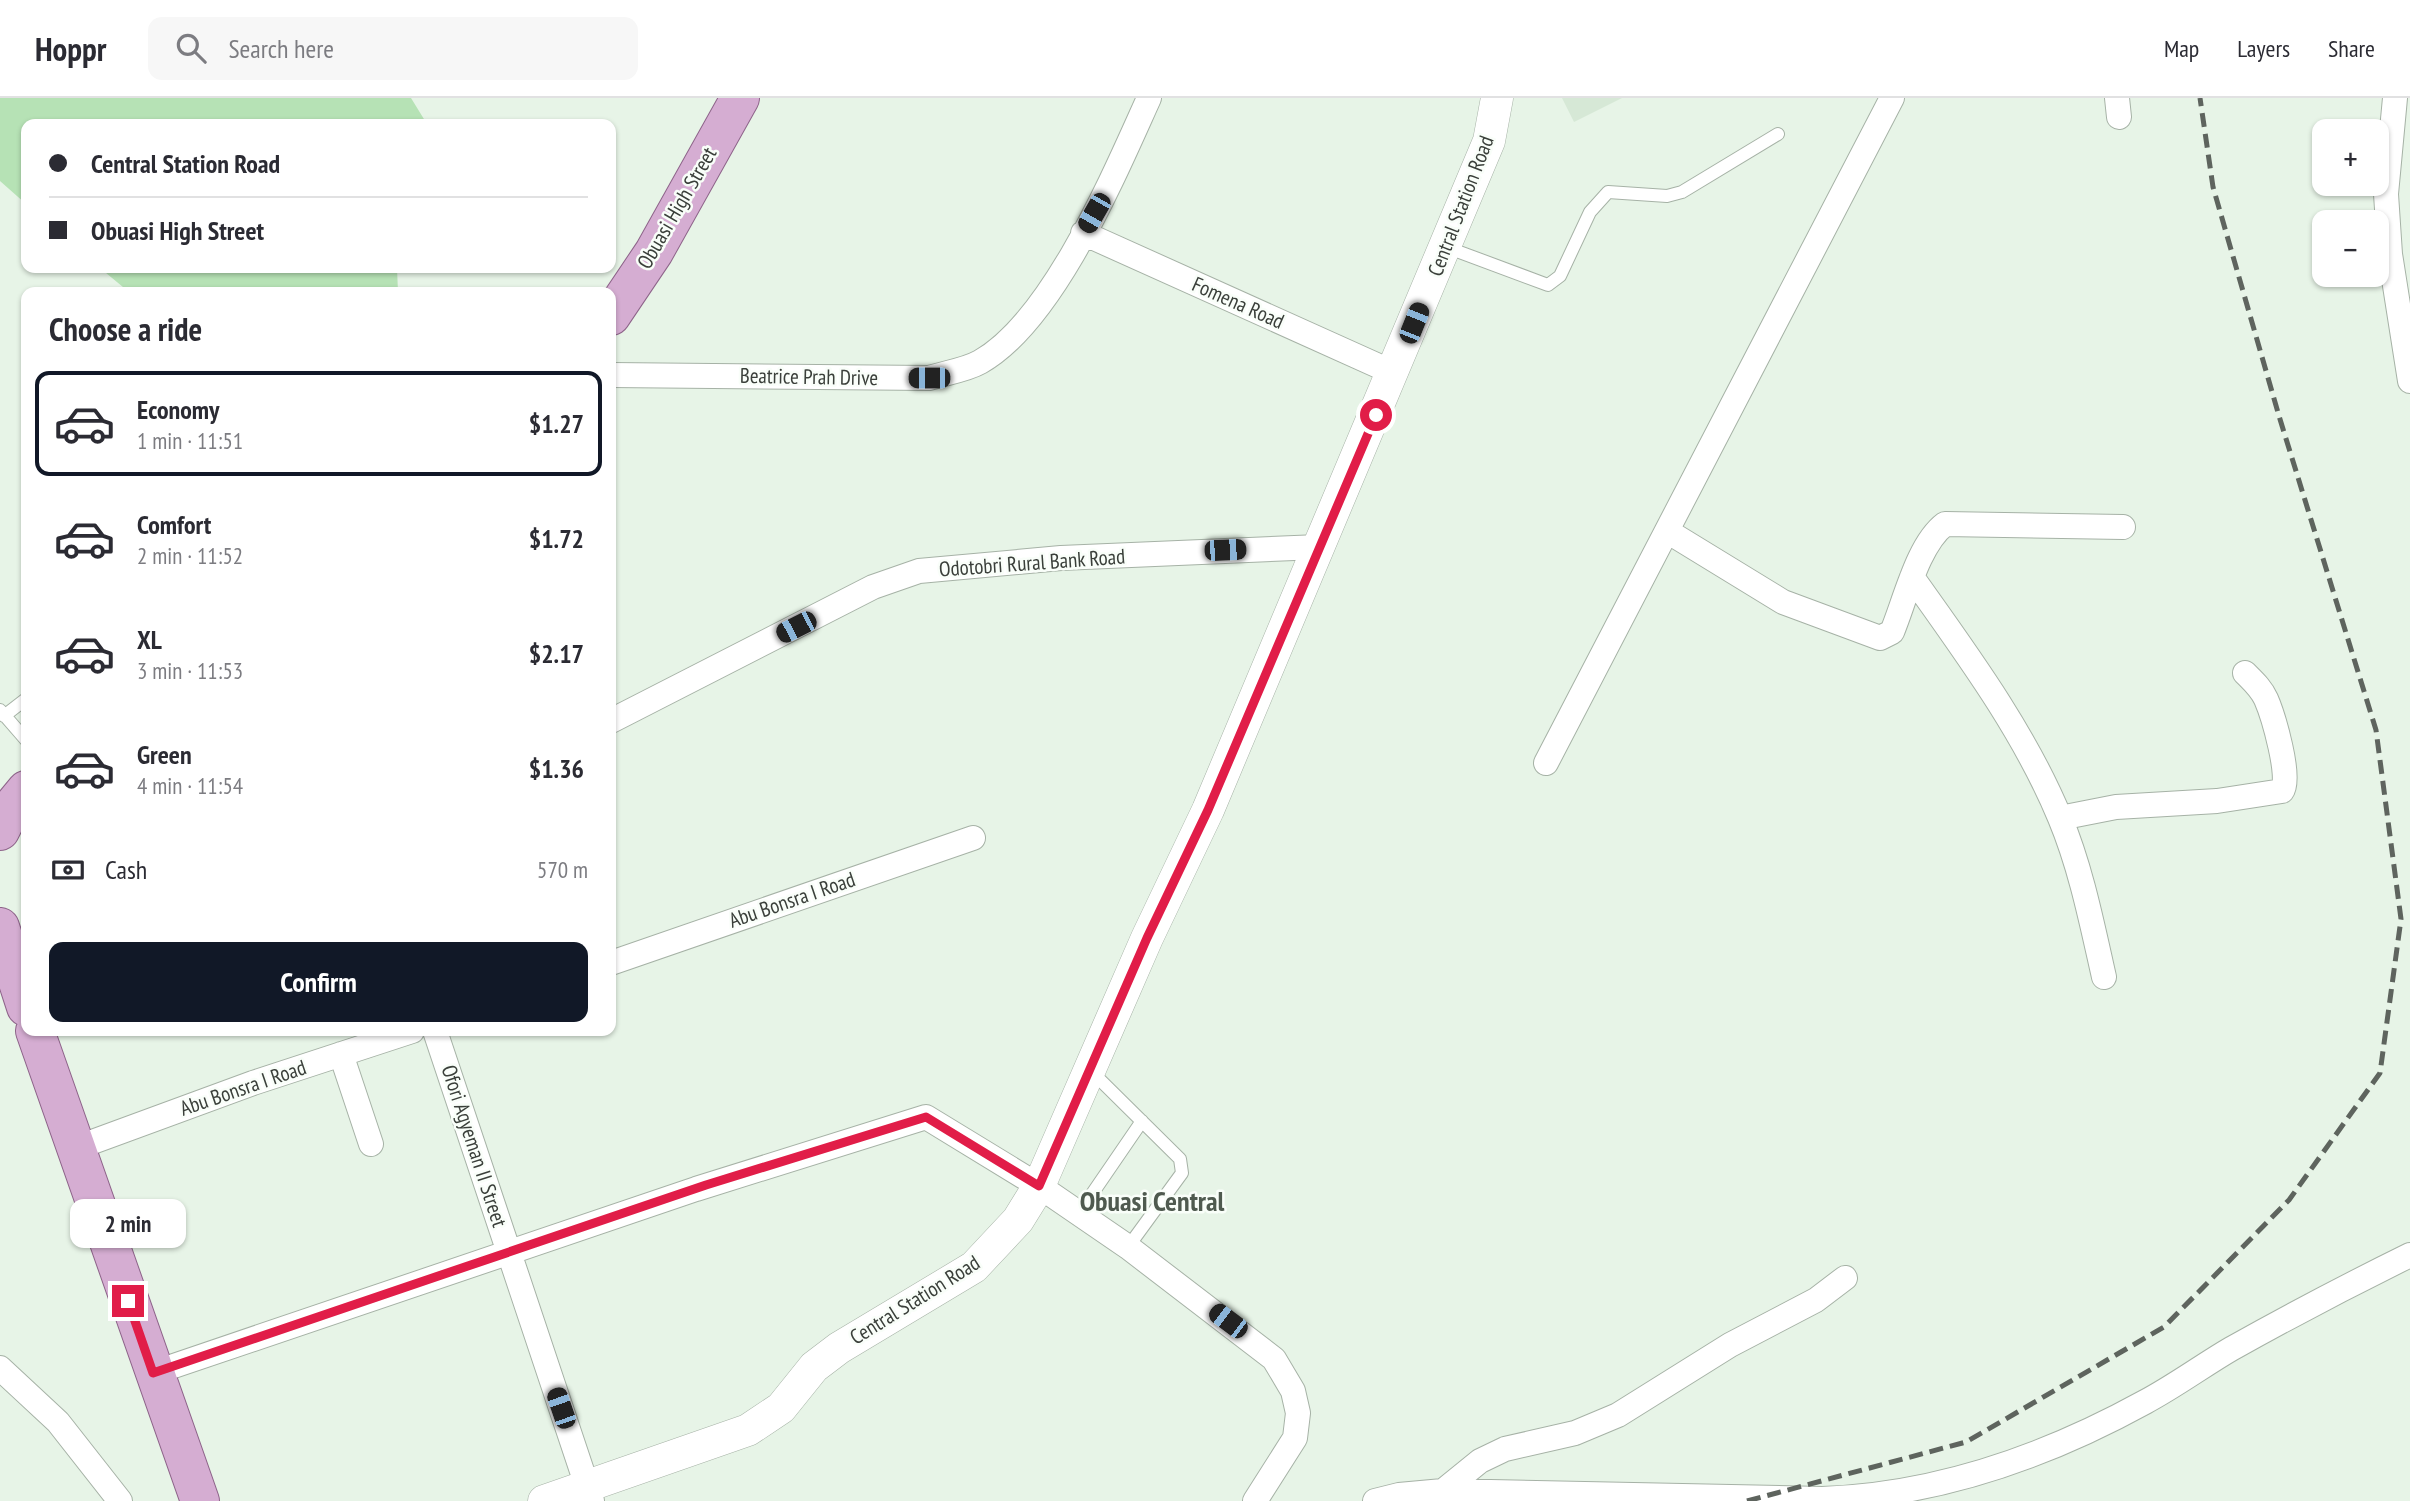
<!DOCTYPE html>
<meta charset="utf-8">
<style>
:root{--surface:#fff;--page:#f7f7f7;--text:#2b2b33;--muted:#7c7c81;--line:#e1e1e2;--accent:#111827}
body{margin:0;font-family:"PT Sans Narrow",sans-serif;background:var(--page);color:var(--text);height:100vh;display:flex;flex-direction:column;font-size:26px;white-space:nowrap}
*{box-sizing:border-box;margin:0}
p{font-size:23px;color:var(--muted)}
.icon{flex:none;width:38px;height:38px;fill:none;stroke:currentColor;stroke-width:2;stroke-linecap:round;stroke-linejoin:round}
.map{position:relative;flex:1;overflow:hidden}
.side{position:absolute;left:21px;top:189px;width:595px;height:749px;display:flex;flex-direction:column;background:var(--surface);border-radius:14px;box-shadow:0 2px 5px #0004}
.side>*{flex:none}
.hud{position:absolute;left:21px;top:21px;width:595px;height:154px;border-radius:14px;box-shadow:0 2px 5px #0004;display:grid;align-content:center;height:154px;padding:0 28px;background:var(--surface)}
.buttons{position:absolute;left:2312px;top:21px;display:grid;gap:14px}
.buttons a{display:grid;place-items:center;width:77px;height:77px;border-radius:14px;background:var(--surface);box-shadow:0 2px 5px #0004;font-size:35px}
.end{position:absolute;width:32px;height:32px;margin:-16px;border:9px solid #e11d48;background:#fff;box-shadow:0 0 0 4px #fff}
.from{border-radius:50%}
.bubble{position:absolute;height:49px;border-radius:14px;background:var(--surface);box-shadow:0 2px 5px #0004;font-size:23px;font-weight:600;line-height:49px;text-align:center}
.car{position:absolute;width:21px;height:42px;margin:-21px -10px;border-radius:9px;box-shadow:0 0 5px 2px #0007;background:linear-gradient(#222 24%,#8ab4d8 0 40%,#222 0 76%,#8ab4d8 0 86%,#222 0)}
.hud b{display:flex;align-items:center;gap:24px;height:66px;font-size:26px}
.hud b+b{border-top:2px solid var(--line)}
.hud i{width:18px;height:18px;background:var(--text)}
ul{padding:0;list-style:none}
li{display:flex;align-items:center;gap:21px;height:105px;margin:0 14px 10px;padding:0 14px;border:4px solid transparent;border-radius:14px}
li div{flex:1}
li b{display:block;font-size:26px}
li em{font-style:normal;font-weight:600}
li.on{border-color:var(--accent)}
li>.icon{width:63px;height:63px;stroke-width:1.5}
h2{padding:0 28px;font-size:32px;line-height:84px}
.pay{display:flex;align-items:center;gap:18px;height:77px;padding:0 28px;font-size:26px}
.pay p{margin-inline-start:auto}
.primary-button{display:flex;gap:14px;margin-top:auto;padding:14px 28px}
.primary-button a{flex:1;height:80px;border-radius:14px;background:var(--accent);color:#fff;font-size:28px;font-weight:600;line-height:80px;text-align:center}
header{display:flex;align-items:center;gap:42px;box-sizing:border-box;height:98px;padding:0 35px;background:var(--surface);border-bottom:2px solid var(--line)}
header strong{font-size:33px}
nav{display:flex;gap:38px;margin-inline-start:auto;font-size:24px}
.search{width:490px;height:63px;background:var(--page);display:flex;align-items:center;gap:18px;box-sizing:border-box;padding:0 24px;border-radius:14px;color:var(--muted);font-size:26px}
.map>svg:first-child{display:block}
.built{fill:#d6e8d6}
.green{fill:#b6e2b5}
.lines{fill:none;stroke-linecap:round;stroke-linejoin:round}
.service-casing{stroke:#a6b2a6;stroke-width:14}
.minor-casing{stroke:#a6b2a6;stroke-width:26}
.tertiary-casing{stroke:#a6b2a6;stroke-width:33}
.primary-casing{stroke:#8d6389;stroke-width:40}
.service{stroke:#fff;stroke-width:12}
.minor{stroke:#fff;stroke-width:24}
.tertiary{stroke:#fff;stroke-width:32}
.primary{stroke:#d5add2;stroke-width:38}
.rail{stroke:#5e645e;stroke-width:5;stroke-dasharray:14 7;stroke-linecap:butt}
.route{stroke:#e11d48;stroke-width:9}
.labels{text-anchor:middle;stroke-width:5;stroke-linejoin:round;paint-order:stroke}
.street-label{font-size:21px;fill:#3a3f3a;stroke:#f9fef9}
.district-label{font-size:28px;font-weight:bold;fill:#4f5a4f;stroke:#f9fef9}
</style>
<header>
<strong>Hoppr</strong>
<div class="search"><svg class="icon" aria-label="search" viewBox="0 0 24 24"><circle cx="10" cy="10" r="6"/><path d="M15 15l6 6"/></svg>Search here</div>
<nav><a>Map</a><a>Layers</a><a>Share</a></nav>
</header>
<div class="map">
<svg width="2410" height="1403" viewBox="0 0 2410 1403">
<rect width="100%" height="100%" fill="#e7f4e7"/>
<!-- built -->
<path class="built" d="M1562 0H1622L1574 24Z"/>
<!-- green -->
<path class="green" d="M0 0H411L427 26H26V106L0 83Z
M100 170H397L398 194H129Z"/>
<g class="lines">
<defs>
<path id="service" d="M1446 149 1548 187 1560 178 1590 114 1608 94 1667 98 1682 94 1778 36
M0 612 26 642
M4 618 26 601
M1091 973 1180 1061 1182 1075 1128 1149
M1079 1115 1142 1023"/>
<path id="minor" d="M2117 0 2119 19
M2395 0 2386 96 2390 156 2410 283
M1083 135 1394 275
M611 277 929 280C945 275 966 272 980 264 1053 223 1115 75 1149 0
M1667 433 1783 504 1880 540 1892 534C1905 503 1918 446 1945 426L2123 429
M1912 479C1966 555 2024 633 2060 720 2081 770 2092 826 2104 879
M611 623 873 489 919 473 1061 460 1319 449
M1546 665 1892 0
M2060 720 2116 709 2217 703 2282 693C2292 681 2273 617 2266 601 2261 590 2253 583 2245 575
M611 865 973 740
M435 933 592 1403
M341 956 371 1046
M76 1050 253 985 412 933
M0 1270 58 1324 120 1403
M153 1275 696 1091 926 1019 1039 1088 1128 1149 1274 1261 1293 1293 1298 1315 1295 1340 1255 1403
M1443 1393 1480 1363 1505 1351 1575 1335 1618 1317 1730 1247 1816 1202 1845 1180
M1375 1403 1399 1397 1443 1393 1822 1401C1937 1397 2045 1359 2145 1304 2175 1288 2202 1268 2231 1251 2290 1218 2349 1187 2410 1157"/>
<path id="tertiary" d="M544 1403 748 1332 781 1310 814 1269 839 1250 974 1169 1018 1122 1039 1088 1147 840 1208 712 1489 43 1497 0"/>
<path id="primary" d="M611 218 654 154 740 0
M0 733 12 709 26 692
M0 829 26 909
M35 933 200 1403"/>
</defs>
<!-- service casing -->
<use href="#service" class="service-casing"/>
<!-- minor casing -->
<use href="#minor" class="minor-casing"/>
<!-- tertiary casing -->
<use href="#tertiary" class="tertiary-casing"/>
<!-- primary casing -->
<use href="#primary" class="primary-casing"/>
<!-- service -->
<use href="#service" class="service"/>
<!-- minor -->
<use href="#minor" class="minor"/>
<!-- tertiary -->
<use href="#tertiary" class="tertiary"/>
<!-- primary -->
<use href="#primary" class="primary"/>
<!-- rail -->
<path class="rail" d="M1747 1403 1966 1344 2164 1229 2289 1102 2380 975 2401 821 2376 632 2279 318 2213 89 2200 0"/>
</g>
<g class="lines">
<!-- route -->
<path class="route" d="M128 1203 153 1275 706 1087 926 1019 1039 1088 1147 840 1208 712 1376 317"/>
</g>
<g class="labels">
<!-- street labels -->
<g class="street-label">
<text transform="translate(1461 108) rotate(-69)" y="7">Central Station Road</text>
<text transform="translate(677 110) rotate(-60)" y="7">Obuasi High Street</text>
<text transform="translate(1238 205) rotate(24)" y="7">Fomena Road</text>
<text transform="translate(809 279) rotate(1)" y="7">Beatrice Prah Drive</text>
<text transform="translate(1032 465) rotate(-4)" y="7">Odotobri Rural Bank Road</text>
<text transform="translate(792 802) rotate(-19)" y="7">Abu Bonsra I Road</text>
<text transform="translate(243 990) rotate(-19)" y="7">Abu Bonsra I Road</text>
<text transform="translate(474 1048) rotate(72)" y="7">Ofori Agyeman II Street</text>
<text transform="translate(915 1202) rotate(-32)" y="7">Central Station Road</text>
</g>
<!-- district labels -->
<g class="district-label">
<text x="1152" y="1113">Obuasi Central</text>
</g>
</g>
</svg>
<div class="buttons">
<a>+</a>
<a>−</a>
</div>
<i class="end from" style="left:1376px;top:317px"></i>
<i class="end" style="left:128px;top:1203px"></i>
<div class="bubble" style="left:70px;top:1101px;width:116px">2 min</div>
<i class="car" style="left:1094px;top:115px;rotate:210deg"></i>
<i class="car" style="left:1414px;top:225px;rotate:22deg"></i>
<i class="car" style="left:929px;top:280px;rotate:270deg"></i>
<i class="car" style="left:1225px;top:452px;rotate:88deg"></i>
<i class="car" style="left:796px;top:529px;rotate:243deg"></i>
<i class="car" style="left:1228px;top:1223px;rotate:307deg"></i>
<i class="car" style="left:561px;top:1310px;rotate:341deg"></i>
<div class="hud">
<b><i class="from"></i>Central Station Road</b>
<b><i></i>Obuasi High Street</b>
</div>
<section class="side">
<h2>Choose a ride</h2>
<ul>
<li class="on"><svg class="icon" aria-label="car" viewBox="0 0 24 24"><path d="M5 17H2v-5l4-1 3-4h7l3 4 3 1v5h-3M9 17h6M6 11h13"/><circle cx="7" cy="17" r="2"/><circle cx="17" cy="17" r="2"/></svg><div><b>Economy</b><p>1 min · 11:51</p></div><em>$1.27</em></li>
<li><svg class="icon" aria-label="car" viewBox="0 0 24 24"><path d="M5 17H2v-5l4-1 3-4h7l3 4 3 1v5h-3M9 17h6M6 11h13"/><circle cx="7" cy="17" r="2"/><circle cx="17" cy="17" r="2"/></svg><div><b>Comfort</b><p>2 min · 11:52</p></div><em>$1.72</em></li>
<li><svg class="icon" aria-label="car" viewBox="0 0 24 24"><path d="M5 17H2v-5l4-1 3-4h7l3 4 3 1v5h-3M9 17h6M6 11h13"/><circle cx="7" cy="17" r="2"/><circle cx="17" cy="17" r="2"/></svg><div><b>XL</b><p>3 min · 11:53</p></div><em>$2.17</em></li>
<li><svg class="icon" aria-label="car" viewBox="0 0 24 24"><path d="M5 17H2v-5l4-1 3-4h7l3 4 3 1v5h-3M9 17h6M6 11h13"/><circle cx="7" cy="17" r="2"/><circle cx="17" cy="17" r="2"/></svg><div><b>Green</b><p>4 min · 11:54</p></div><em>$1.36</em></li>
</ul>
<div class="pay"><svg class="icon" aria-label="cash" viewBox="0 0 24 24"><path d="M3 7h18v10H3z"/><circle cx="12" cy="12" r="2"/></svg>Cash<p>570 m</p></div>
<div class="primary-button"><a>Confirm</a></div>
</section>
</div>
